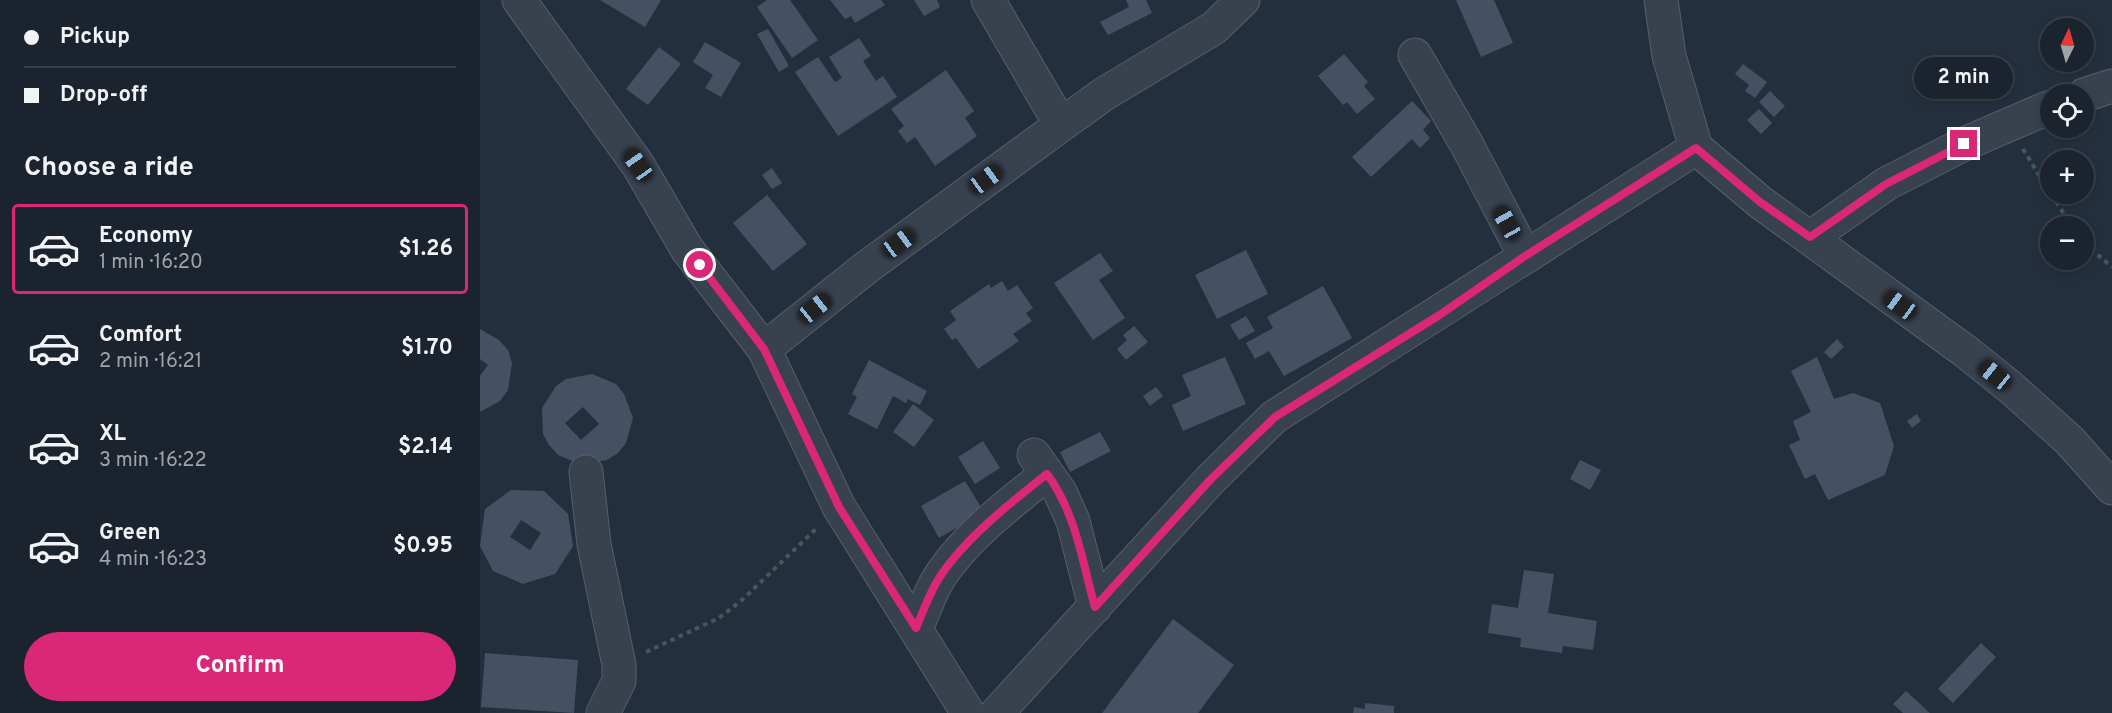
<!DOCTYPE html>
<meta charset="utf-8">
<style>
:root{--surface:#1b232e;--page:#242b36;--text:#f1f3f6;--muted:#a0a4aa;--line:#39404a;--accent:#db2777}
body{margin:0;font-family:Overpass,sans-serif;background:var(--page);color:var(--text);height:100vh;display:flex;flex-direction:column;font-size:22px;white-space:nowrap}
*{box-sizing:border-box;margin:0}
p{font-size:20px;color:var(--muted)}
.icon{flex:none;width:33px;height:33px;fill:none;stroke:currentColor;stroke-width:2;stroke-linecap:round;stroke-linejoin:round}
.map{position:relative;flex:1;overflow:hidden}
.details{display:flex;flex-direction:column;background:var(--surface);width:480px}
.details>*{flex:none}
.hud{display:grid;align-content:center;height:132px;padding:0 24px;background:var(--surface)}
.needle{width:39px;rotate:5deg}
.fabs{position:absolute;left:1560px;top:18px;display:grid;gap:12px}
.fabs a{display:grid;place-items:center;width:54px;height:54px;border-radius:50%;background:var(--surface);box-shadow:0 3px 9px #0003,0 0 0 2px var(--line);font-size:30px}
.end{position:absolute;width:27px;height:27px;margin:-14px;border:8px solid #db2777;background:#fff;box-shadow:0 0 0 3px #fff}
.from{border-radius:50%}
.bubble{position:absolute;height:42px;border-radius:21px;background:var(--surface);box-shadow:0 3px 9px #0003,0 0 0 2px var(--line);font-size:20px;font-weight:700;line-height:42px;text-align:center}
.car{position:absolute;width:18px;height:36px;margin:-18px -9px;border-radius:8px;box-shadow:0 0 4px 2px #0007;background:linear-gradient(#222 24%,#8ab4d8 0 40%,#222 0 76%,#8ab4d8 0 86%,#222 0)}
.hud b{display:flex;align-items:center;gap:21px;height:57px;font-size:22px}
.hud b+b{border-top:2px solid var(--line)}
.hud i{width:15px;height:15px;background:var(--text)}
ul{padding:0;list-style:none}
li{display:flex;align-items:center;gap:18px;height:90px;margin:0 12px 9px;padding:0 12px;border:3px solid transparent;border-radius:6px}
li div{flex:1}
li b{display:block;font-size:22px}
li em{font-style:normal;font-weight:700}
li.on{border-color:var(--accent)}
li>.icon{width:54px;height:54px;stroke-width:1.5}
h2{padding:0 24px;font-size:27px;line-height:72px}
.button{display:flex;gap:12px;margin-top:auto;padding:12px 24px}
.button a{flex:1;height:69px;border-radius:36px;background:var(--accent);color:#fff;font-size:24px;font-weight:700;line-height:69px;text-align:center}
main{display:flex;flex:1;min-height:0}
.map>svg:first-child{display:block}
.building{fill:#455162;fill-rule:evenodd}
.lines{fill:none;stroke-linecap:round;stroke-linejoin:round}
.minor-casing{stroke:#565f6c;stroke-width:35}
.path{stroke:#44595c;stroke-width:4;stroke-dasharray:4.5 4.5;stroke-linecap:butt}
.minor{stroke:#38414e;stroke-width:33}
.route{stroke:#db2777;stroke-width:8}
</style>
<main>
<section class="details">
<div class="hud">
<b><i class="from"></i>Pickup</b>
<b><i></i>Drop-off</b>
</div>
<h2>Choose a ride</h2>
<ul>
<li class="on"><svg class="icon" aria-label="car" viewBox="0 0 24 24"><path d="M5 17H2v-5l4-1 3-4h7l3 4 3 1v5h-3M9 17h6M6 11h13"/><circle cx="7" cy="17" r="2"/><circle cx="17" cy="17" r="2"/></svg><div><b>Economy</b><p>1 min · 16:20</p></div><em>$1.26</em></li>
<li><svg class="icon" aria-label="car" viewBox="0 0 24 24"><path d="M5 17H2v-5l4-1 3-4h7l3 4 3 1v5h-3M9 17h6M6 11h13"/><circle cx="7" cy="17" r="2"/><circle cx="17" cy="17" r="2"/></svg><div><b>Comfort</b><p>2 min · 16:21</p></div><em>$1.70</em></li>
<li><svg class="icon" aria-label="car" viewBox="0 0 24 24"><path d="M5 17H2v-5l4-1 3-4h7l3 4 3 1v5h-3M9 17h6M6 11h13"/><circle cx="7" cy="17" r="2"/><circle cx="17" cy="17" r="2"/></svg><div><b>XL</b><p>3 min · 16:22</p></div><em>$2.14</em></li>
<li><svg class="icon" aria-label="car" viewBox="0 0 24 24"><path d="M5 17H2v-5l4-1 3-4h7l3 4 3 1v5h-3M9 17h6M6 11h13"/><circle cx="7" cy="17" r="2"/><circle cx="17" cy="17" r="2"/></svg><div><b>Green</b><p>4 min · 16:23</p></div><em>$0.95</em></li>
</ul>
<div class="button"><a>Confirm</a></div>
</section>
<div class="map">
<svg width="1632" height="713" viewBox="0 0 1632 713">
<rect width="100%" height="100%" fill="#242f3e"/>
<!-- building -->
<path class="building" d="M120 0H181L165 27Z
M287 0H310L338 40 312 58 277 7Z
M350 0H401L405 5 375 23 371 16 365 19Z
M434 0H457L460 7 444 16Z
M646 0H666L672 13 628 35 620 22 649 7Z
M976 0H1014L1033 43 1001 57Z
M288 29 309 66 299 72 277 34Z
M379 38 391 56 383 61 396 81 403 76 417 97 358 136 315 72 338 57 355 82 362 78 349 57Z
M225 42 261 63 241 97 225 88 233 75 213 62Z
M179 47 201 64 168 105 146 89Z
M864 54 888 82 884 86 895 99 877 114 867 102 863 105 838 76Z
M1263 64 1287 82 1275 98 1265 91 1269 85 1255 74Z
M466 70 494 111 485 118 497 136 455 166 435 137 427 143 418 131 424 126 411 109Z
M1290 91 1305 106 1294 117 1279 102Z
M932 101 951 121 943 130 950 138 940 148 932 139 891 177 872 157Z
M1279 109 1292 123 1281 134 1267 120Z
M292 168 302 183 292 189 282 175Z
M287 195 327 244 293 271 253 223Z
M766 250 788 294 737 319 715 275Z
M620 253 633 271 619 280 645 318 613 340 574 283Z
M522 281 528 291 537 285 553 308 546 313 552 321 533 334 539 341 498 369 476 338 472 340 464 329 476 320 470 311 509 284 511 288Z
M843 286 872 338 804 376 789 351 775 359 766 343 793 328 787 317Z
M766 316 775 331 759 340 750 325Z
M654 326 668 342 646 360 637 349 647 340 643 335Z
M0 329 19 340 28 350 32 363 28 390 20 401 0 412V376L8 365 0 359Z
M1357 339 1364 347 1351 359 1344 352Z
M745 357 766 404 703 431 692 405 711 396 702 375Z
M1337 357 1354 399 1373 393 1400 403 1414 446 1405 475 1348 500 1335 474 1325 479 1309 445 1320 440 1313 421 1331 412 1311 371Z
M389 360 447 391 440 405 428 399 426 403 413 396 397 429 368 414 377 397 372 394Z
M112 374 136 384 144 394 153 418 146 443 138 453 127 460 102 465 78 455 69 445 63 434 62 408 76 386 86 379ZM103 407 119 424 101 440 85 423Z
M676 387 683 396 670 406 663 396Z
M433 404 454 420 434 447 413 432Z
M1437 414 1441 421 1432 428 1427 421Z
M620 432 631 451 590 472 580 452Z
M503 441 520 468 495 484 478 457Z
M1100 460 1121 470 1110 490 1090 479Z
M485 481 504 512 459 538 441 506Z
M31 490 64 491 88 514 93 546 75 574 43 584 13 571 0 546 5 509ZM41 520 61 533 50 550 30 537Z
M1044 570 1074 574 1068 613 1117 621 1113 650 1083 646 1082 653 1040 647 1041 638 1008 633 1012 604 1038 608Z
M693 619 754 665 718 713H622Z
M1501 643 1516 657 1473 703 1458 689Z
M5 653 98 660 94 713 1 707Z
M1426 691 1450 713H1423L1413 704Z
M885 703 914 706V713H873L874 707 885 709Z"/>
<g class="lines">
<defs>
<path id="minor" d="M39 0 158 165 207 249 284 349 359 507 488 713
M508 0 581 125
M1181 0 1189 56 1216 148 1280 202 1485 351 1530 387 1589 440 1632 488
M935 55 987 145 1045 256
M1604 95 1632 86
M1331 237 1406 184 1484 144 1570 107
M284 349 387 267 581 125 624 94 734 28 763 0
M554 455 580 492 593 521 615 607
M106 472 114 544 139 665V681L123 713
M436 628C443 614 448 598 455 585 477 544 531 502 567 474
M517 713 730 480 794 417 1216 148"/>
</defs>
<!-- minor casing -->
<use href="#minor" class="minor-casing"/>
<!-- path -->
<path class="path" d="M1543 149 1570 193
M1571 194 1592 226
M1604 243 1632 267
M166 652 239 618 262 600 337 528"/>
<!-- minor -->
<use href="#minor" class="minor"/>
</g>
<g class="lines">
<!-- route -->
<path class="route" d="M220 265 284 349 359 507 436 628C442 614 448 598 455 585 477 545 531 502 567 474 596 513 602 561 615 607L730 480 795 417 958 316 1045 256 1216 148 1280 202 1330 237 1406 184 1484 144"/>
</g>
</svg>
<div class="fabs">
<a><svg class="needle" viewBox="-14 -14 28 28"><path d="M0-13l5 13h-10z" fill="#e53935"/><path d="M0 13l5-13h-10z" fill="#a0a4aa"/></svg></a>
<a><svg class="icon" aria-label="locate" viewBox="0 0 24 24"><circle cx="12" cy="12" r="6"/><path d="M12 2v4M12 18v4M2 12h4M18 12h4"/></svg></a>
<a>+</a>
<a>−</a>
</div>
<i class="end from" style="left:220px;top:265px"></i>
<i class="end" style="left:1484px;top:144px"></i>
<div class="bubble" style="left:1434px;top:57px;width:99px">2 min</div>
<i class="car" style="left:158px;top:165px;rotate:325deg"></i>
<i class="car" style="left:506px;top:179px;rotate:54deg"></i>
<i class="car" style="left:1027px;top:223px;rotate:331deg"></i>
<i class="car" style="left:419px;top:243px;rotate:54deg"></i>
<i class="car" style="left:1420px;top:305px;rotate:306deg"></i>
<i class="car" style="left:335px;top:308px;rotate:51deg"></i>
<i class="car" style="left:1515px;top:375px;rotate:309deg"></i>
</div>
</main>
